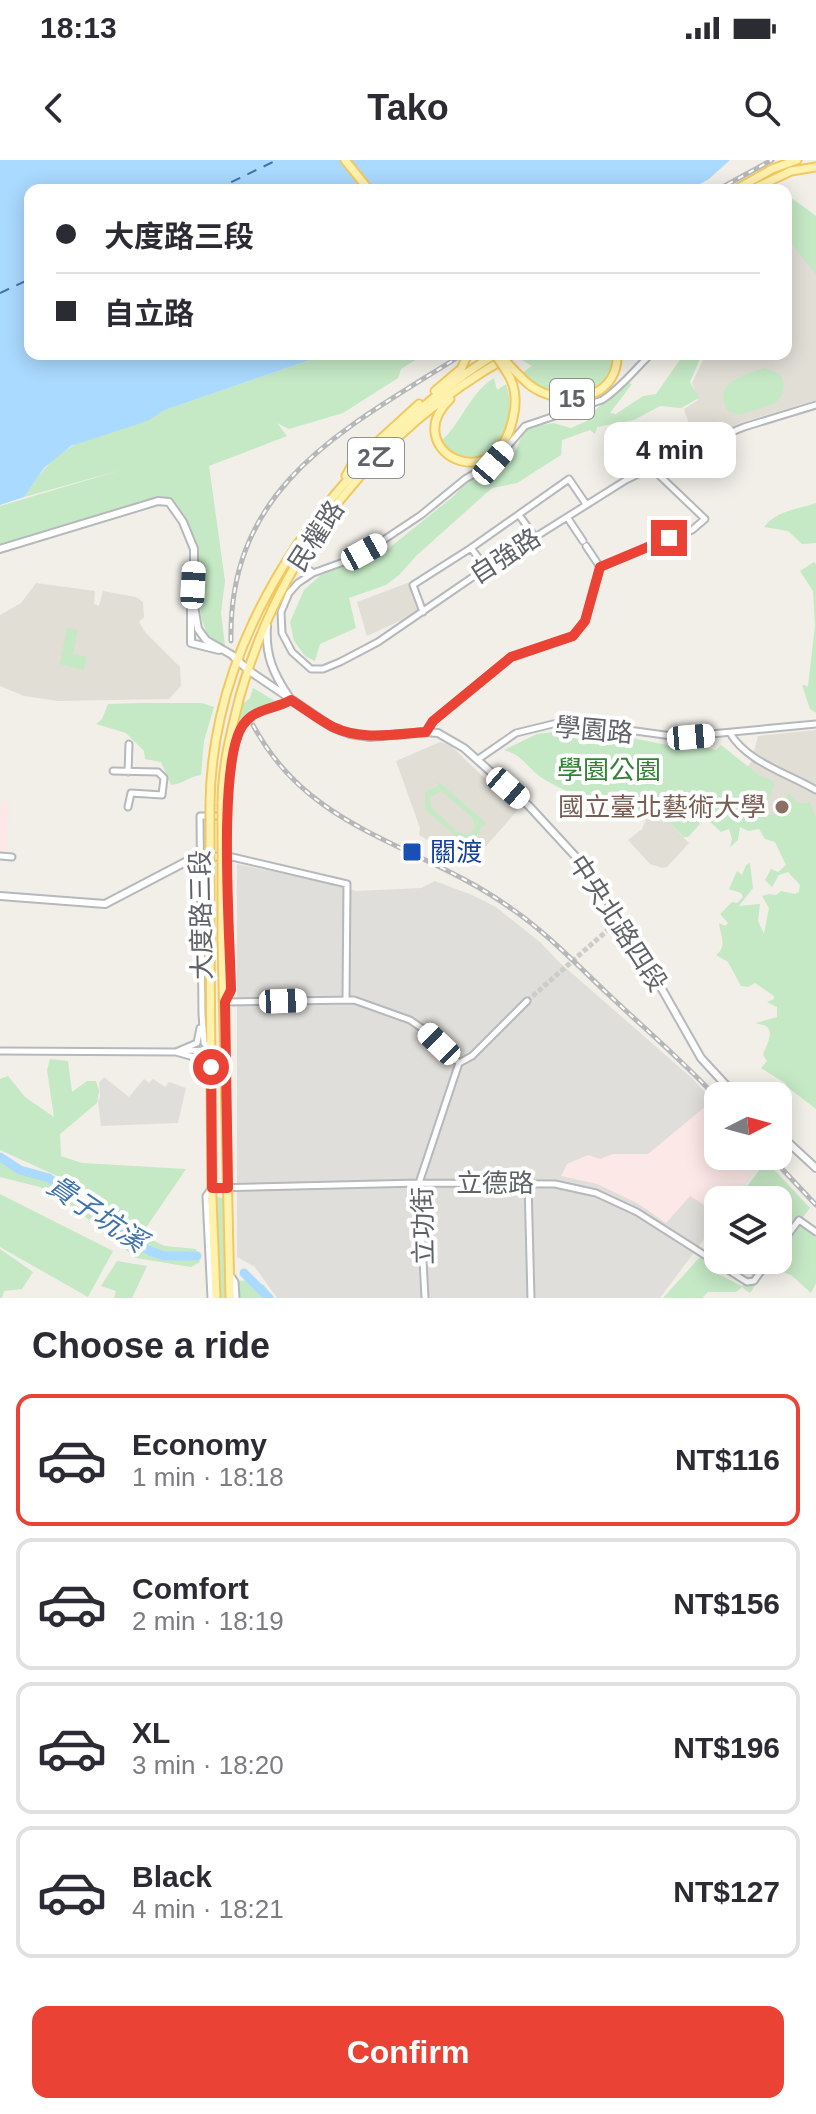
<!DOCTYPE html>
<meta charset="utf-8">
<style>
:root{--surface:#fff;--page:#f7f7f7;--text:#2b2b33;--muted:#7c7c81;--line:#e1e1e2;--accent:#ea4335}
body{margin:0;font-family:Helvetica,"Noto Sans TC",sans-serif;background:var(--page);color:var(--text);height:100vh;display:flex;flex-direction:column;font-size:30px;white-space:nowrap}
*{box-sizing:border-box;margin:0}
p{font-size:26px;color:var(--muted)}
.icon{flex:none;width:44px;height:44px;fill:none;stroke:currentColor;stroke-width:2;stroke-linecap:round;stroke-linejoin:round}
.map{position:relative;height:1138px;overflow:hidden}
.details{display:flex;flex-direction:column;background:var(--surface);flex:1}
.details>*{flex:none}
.guide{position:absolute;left:24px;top:24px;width:768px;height:176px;border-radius:16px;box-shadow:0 4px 20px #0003;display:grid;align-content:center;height:176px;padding:0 32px;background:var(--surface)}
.needle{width:52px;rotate:84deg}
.buttons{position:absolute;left:704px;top:922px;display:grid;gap:16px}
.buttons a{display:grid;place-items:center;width:88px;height:88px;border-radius:16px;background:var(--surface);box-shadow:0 4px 20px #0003;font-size:40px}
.end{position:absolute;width:36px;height:36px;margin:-18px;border:10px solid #ea4335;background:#fff;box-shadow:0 0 0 4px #fff}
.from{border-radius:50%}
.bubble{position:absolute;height:56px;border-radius:16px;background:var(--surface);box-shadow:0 4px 20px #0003;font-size:26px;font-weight:700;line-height:56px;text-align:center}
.car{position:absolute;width:24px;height:48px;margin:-24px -12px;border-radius:10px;box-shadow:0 0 6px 2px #0007;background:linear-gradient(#fff 24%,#345 0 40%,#fff 0 76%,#345 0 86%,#fff 0)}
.guide b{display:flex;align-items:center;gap:28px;height:76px;font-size:30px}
.guide b+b{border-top:2px solid var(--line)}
.guide i{width:20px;height:20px;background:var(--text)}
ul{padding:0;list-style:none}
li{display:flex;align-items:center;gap:24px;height:132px;margin:0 16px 12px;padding:0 16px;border:4px solid var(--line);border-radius:16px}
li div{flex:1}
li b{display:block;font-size:30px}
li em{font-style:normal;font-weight:700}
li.current{border-color:var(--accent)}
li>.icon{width:72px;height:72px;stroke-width:1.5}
h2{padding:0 32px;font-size:36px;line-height:96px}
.primary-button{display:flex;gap:16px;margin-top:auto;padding:16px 32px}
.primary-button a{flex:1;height:92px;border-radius:16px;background:var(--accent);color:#fff;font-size:32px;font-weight:700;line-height:92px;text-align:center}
.status{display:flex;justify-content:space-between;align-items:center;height:56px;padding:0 40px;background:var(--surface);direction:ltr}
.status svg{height:22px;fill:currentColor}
header{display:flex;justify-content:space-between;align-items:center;height:104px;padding:0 32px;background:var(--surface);font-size:36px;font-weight:700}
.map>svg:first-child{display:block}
.industrial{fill:#e0deda}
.education{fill:#e1ded6}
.medical{fill:#fce8e6}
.green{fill:#c5e8c5;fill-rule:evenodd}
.water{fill:#aadaff}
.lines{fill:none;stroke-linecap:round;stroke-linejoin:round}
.river{stroke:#aadaff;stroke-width:9}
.ferry{stroke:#4174aa;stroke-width:2;stroke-dasharray:10 8;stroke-linecap:butt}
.minor-tunnel{stroke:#ccccc8;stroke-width:5;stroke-dasharray:5 2.5;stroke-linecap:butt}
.minor-casing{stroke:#b5b8bc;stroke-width:9}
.tertiary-casing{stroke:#b5b8bc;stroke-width:10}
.primary-casing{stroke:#f2c960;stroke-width:11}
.minor{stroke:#fff;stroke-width:5}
.tertiary{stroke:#fff;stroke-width:6}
.primary{stroke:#fff2af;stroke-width:7}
.rail-casing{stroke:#b6b7b8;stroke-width:5}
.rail{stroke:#fff;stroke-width:2;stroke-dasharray:6;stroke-linecap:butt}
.primary-bridge-casing{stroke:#f2c960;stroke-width:11;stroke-linecap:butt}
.primary-bridge{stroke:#fff2af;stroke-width:7}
.route{stroke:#ea4335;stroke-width:10}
.education-dot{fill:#8d6e63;stroke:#fff;stroke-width:3}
.transit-dot{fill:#1a4fb4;stroke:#fff;stroke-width:3}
.labels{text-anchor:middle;stroke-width:8;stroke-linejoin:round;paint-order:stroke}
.shield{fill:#fff;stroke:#8f9295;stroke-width:2}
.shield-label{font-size:24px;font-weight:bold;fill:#5f6368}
.street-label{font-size:26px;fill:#5f6368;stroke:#fff}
.park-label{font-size:26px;fill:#348238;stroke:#fff}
.education-label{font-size:26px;fill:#785e54;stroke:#fff;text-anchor:end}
.transit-label{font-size:26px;fill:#164399;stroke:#fff;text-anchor:start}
.water-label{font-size:28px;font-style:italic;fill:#4174aa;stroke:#fff}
</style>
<div class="status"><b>18:13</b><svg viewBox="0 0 49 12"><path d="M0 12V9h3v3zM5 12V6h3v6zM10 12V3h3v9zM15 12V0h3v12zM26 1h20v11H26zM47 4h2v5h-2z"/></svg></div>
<header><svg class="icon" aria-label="back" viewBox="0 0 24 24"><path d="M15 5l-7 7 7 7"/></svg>Tako<svg class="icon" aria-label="search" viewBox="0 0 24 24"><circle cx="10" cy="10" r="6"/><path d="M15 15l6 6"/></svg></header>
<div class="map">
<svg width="816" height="1138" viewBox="0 0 816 1138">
<rect width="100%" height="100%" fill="#f1efe8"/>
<!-- industrial -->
<path class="industrial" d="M237 704 339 725 355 731 421 728 435 721 472 735 496 747 541 783 559 802 693 919 718 947V996L764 998 733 1040H718V1060L660 1138H277L255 1107 237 1097Z
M104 917 129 937 144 919 149 923 153 919 165 927 169 922 186 928 178 963 101 966 98 941 100 936 99 923Z"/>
<!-- education -->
<path class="education" d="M786 67 816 88V240L740 263 695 282 684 249 698 240 692 223 706 194H786Z
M410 422 419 452 367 476 357 442Z
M36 423 95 431 94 444 99 446 103 431 136 437 143 442 144 457 139 462 145 472 180 507 181 526 169 539 58 541 24 536 0 526V455L21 443Z
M816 570V727L764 664 732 631 751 602 758 576Z
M440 582 450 585 518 650 470 704 419 675 420 668 396 601Z
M649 638 657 643 659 651 668 654 670 663 689 683 667 707 662 708 650 704 628 680 642 669 648 655Z"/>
<!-- medical -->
<path class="medical" d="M9 640 8 691H0V642Z
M712 941 718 947V996L764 998 733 1040H718V1054L690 1036 666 1063 637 1043 597 1024 561 1016 567 1004 588 995 600 999 613 994H648Z"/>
<!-- green -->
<path class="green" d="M786 34 816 56V115L786 76Z
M327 194H425L401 209 398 218 343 253 289 269 277 263 287 276 209 306 225 421 221 453 225 486 208 477 201 457 195 378 172 343 165 338 0 388V346L125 309 24 337C37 317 50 299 71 287 100 270 136 268 165 250Z
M535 194H613L611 213 602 226C571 239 547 239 523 212L532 206 522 200Z
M684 194H702L690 222 699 238 681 248 660 246 634 260 597 267 595 274 590 270 562 280 561 295 517 323 492 328 417 395 399 415 386 425 349 438 356 468 320 484 315 501 305 496 294 481 290 462 304 430 321 415 388 389 455 335 470 317 511 302 525 268 553 263 571 268 587 261 592 253 627 222 632 224 610 253 616 254 643 236 656 234Z
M763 208 774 211 782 217C786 228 783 235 775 243L740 255 728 251C711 224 743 216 763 208Z
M494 218 497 230 506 224C510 237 511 249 507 262 498 294 463 314 441 281 463 262 469 233 494 218Z
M816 343V383L802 384 788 371 764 367C777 350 797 350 816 343Z
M814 402 816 404V553L810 549 802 525 808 526 815 466 813 431 800 411Z
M67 468 78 470 73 494 87 497 84 510 60 504Z
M253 528 280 544 251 551 236 570 243 544 250 538Z
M141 543H202L214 547 204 581 201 615C190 616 183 624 171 625L161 602 145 599 144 591 126 573 96 564 102 559 108 544Z
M553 572 626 577 678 587C691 581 703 588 716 590L721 585 760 616 775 622 769 638 761 645 749 634 746 636 751 655 754 657 762 653 773 655 789 633 797 643H810L816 657V949L786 926 785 923 761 908 767 901 763 895C764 890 775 873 767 867 764 864 760 865 756 863L777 857V847L767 842 774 839V836L755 823 748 827 741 826 728 802 716 795C728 787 720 774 719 763L725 766 728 763 720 754 732 742 737 743 743 737 741 733 729 729 737 711 742 715 746 705 750 703 753 728 739 746 760 744 758 761 764 774 769 748 762 736 769 734 776 735 781 731 795 734 799 732 800 725 788 712 779 715 772 727 765 720 771 709 778 712 786 705 775 682 765 679 759 669 748 671 740 667 738 680 730 687 732 679 729 669 721 672 696 649 695 654 700 664 688 677H684L670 663 668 654 657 649V643L652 639 647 640 643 650C619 655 557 630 538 615 526 605 521 595 504 590L537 574Z
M439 622 486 663 484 666 481 664C480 676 473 681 461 681L425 649V635L428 630 437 627ZM441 631 472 657 475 667 471 674 458 673 431 647 430 637Z
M50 899 68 901 72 932 87 921H96L99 931 97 943 60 974 61 996 82 1003 186 1009 141 1075 165 1086 196 1089 200 1102 191 1107 136 1098 73 1047 40 1027 0 1017V999L23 1013 50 1023 87 1046 116 1073 139 1075 86 1029 0 990V919L8 916 25 937 54 957 47 910Z
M766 1001 810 1048 800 1061 816 1077V1123L811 1133 791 1115 774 1109 763 1114 750 1133 742 1127 736 1132H708L702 1138H663L700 1097 718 1107V1114L742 1126 752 1115 729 1100H778V1040H737Z
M0 1034 113 1091 88 1137 0 1087Z
M217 1037 223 1038 226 1138H220Z
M0 1089 33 1112 22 1129 4 1131 2 1138H0Z
M117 1101 147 1106 132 1138H114L116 1131 101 1126Z
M249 1120 264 1125 273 1138H239L238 1121Z"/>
<!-- water -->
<path class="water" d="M0 0H730L709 19 689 30H30V194H327L165 250 147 261 71 286 44 308 24 337 0 345Z"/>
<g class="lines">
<!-- river -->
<path class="river" d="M0 997 20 1010 49 1018 134 1082 150 1091 164 1096H197
M244 1113 269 1138"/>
<!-- ferry -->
<path class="ferry" d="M215 30 277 0
M0 133 30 119"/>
<!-- minor-tunnel -->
<path class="minor-tunnel" d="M527 841 610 768"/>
<defs>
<path id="minor" d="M651 194C635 209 621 228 602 240L525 266 493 303 465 319 421 355 379 383 349 400 313 413 298 423 289 433 281 452 282 473 292 492 311 509H323L340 502 378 482 486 408 626 320 690 289 744 267 816 245
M639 293 649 308
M519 355 535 377
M567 357 583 381
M586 386 600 407
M471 388 486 408
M297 400 313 413
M423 452 413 425 471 388 569 319 586 344
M291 540C276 550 254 548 243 565 217 603 230 776 231 830L225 842 354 840 410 860 426 871 459 903
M426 572 433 561 511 497 573 476 585 461 600 407 692 370 705 359 660 316 655 305
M730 573C747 602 787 613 816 630
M477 600 516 573 553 564 614 568 679 577 816 564
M113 611 158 612 164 618 162 635 131 633 128 647
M128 612 129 584
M0 696 12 697
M228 696 347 724 346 838
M610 768 620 760
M184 890 212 891
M0 891 176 892 197 898 211 923
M212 891 204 883 202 854 200 656H223
M176 892 197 883 200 868
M528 1023 531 1138
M778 1088 799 1060 816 1072
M231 1116 235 1122 236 1138
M211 1138 206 1036 212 1028 419 1023 555 1024 596 1033 637 1052 747 1122 754 1121 769 1100
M425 1138 419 1023 459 903 472 896 527 841"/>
<path id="tertiary" d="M0 389 158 341 169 342 183 362 194 389V446L198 469 206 480 232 495 248 510 332 567 350 574 370 577 426 572 438 573 464 588 529 646 588 710 646 801 701 898 736 936
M191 441V483
M267 466C265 495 273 513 289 537
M191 483 219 490
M0 736 105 744 193 698 228 696
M778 973 816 1008"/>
<path id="primary" d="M345 0 369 30
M735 30 772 9 797 0
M751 30 791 11 816 7
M510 206C521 217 530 228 544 233 577 247 619 233 617 194
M435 231 461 209 468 194
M450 239C398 289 495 342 513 258 517 241 516 225 506 211
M346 316 352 305 419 244
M210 644C212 459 344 290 495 194
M222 644C222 606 231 572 240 536 281 390 380 267 513 194
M210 779 212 1039 216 1138
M222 779 230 1138"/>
</defs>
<!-- minor casing -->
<use href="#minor" class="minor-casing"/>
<!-- tertiary casing -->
<use href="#tertiary" class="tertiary-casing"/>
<!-- primary casing -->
<use href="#primary" class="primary-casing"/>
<!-- minor -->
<use href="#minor" class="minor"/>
<!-- tertiary -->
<use href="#tertiary" class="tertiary"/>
<!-- primary -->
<use href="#primary" class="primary"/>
<defs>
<path id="rail" d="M717 30 772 0
M231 481C228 323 347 268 463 194
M253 565C310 673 421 683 512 749 547 773 577 805 608 834 645 869 684 902 718 939
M770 996 816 1045"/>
</defs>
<!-- rail casing -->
<use href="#rail" class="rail-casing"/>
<!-- rail -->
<use href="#rail" class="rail"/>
<defs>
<path id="primary-bridge" d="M495 194 506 211
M500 194 510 206
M210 644V779
M222 779V644"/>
</defs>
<!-- primary-bridge casing -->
<use href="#primary-bridge" class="primary-bridge-casing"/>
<!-- primary-bridge -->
<use href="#primary-bridge" class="primary-bridge"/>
</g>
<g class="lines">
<!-- route -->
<path class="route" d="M211 907 212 1028H228L225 842 231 830C230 776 217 602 243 565 254 548 276 549 291 540 305 549 319 560 333 567 362 581 395 574 426 572L433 561 511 497 573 476 585 461 600 407 669 378"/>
</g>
<!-- markers -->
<circle class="education-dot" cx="782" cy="647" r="8"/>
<rect class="transit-dot" x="402" y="682" width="20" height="20" rx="4"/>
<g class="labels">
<!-- shield labels -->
<g class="shield">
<rect x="550" y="219" width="44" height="40" rx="6"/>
<rect x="348" y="278" width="56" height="40" rx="6"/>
</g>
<g class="shield-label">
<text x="572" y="247">15</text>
<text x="376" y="306">2乙</text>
</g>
<!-- street labels -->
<g class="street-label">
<text transform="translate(316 376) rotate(-57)" y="9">民權路</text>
<text transform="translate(505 396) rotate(-33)" y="9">自強路</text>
<text transform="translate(594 570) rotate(5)" y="9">學園路</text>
<text transform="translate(201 755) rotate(-91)" y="9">大度路三段</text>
<text transform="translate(618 763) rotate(57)" y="9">中央北路四段</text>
<text x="495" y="1032">立德路</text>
<text transform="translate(423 1066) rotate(-91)" y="9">立功街</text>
</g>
<!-- park labels -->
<g class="park-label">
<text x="609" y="619">學園公園</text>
</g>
<!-- education labels -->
<g class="education-label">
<text x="766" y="656">國立臺北藝術大學</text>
</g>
<!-- transit labels -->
<g class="transit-label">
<text x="430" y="701">關渡</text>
</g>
<!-- water labels -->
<g class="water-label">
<text transform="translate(97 1053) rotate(34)" y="10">貴子坑溪</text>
</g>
</g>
</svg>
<div class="buttons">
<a><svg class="needle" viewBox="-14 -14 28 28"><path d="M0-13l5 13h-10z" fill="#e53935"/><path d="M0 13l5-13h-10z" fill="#7c7c81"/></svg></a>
<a><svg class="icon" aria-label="layers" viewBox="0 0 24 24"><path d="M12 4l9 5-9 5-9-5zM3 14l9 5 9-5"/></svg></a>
</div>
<i class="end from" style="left:211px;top:907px"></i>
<i class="end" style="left:669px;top:378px"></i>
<div class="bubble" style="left:604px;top:262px;width:132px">4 min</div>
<i class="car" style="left:493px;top:303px;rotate:41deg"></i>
<i class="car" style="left:364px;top:392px;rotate:61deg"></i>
<i class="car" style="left:193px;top:425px;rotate:3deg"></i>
<i class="car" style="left:691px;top:577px;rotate:85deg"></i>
<i class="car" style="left:508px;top:628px;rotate:131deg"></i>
<i class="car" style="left:283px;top:841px;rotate:88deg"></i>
<i class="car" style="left:439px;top:884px;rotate:314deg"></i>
<div class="guide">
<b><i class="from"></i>大度路三段</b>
<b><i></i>自立路</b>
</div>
</div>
<section class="details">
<h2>Choose a ride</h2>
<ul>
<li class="current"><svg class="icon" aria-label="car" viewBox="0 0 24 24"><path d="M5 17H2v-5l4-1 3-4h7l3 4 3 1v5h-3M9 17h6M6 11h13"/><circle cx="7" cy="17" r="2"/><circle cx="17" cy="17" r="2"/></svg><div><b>Economy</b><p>1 min · 18:18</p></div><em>NT$116</em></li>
<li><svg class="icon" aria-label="car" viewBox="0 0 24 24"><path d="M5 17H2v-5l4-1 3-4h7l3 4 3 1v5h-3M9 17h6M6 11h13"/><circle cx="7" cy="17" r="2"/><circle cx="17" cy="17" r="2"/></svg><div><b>Comfort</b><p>2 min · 18:19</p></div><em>NT$156</em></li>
<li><svg class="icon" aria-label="car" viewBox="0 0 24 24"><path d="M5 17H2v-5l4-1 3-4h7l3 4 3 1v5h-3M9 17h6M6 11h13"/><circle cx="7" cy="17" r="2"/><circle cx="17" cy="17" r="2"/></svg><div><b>XL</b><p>3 min · 18:20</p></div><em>NT$196</em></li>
<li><svg class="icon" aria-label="car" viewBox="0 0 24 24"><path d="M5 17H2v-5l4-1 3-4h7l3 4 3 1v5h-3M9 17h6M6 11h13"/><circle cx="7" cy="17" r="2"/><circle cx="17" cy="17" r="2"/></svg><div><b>Black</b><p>4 min · 18:21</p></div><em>NT$127</em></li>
</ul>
<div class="primary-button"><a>Confirm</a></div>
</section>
